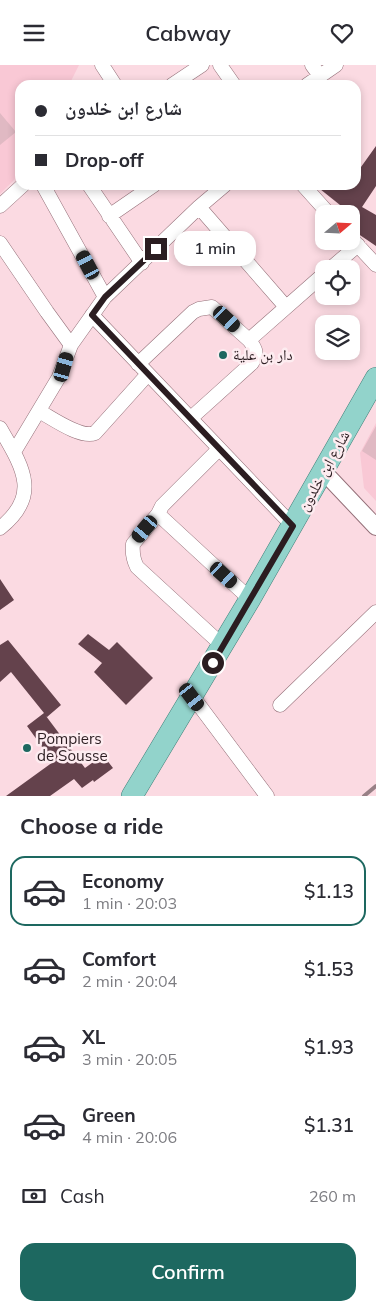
<!DOCTYPE html>
<meta charset="utf-8">
<style>
:root{--surface:#fff;--page:#f7f7f7;--text:#2b2b33;--muted:#7c7c81;--line:#e1e1e2;--accent:#1d6860}
body{margin:0;font-family:Mulish,"Noto Naskh Arabic",sans-serif;background:var(--page);color:var(--text);height:100vh;display:flex;flex-direction:column;font-size:19px;white-space:nowrap}
*{box-sizing:border-box;margin:0}
p{font-size:16px;color:var(--muted)}
.icon{flex:none;width:28px;height:28px;fill:none;stroke:currentColor;stroke-width:2;stroke-linecap:round;stroke-linejoin:round}
.map{position:relative;height:731px;overflow:hidden}
.panel{display:flex;flex-direction:column;background:var(--surface);flex:1}
.panel>*{flex:none}
.top-card{position:absolute;left:15px;top:15px;width:346px;height:110px;border-radius:15px;box-shadow:0 2px 8px #0003;display:grid;align-content:center;height:110px;padding:0 20px;background:var(--surface)}
.needle{width:32px;rotate:71deg}
.tools{position:absolute;left:315px;top:140px;display:grid;gap:10px}
.tools a{display:grid;place-items:center;width:45px;height:45px;border-radius:10px;background:var(--surface);box-shadow:0 2px 8px #0003;font-size:25px}
.end{position:absolute;width:22px;height:22px;margin:-11px;border:6px solid #2b1d21;background:#fff;box-shadow:0 0 0 2px #fff}
.from{border-radius:50%}
.bubble{position:absolute;height:35px;border-radius:15px;background:var(--surface);box-shadow:0 2px 8px #0003;font-size:16px;font-weight:600;line-height:35px;text-align:center}
.car{position:absolute;width:15px;height:30px;margin:-15px -8px;border-radius:6px;box-shadow:0 0 4px 1px #0007;background:linear-gradient(#222 24%,#8ab4d8 0 40%,#222 0 76%,#8ab4d8 0 86%,#222 0)}
.top-card b{display:flex;align-items:center;gap:18px;height:48px;font-size:19px}
.top-card b+b{border-top:1px solid var(--line)}
.top-card i{width:12px;height:12px;background:var(--text)}
ul{padding:0;list-style:none}
li{display:flex;align-items:center;gap:15px;height:70px;margin:0 10px 8px;padding:0 10px;border:2px solid transparent;border-radius:15px}
li div{flex:1}
li b{display:block;font-size:19px}
li em{font-style:normal;font-weight:600}
li.on{border-color:var(--accent)}
li>.icon{width:45px;height:45px;stroke-width:1.5}
h2{padding:0 20px;font-size:22px;line-height:60px}
.pay{display:flex;align-items:center;gap:12px;height:55px;padding:0 20px;font-size:19px}
.pay p{margin-inline-start:auto}
.cta{display:flex;gap:10px;margin-top:auto;padding:10px 20px}
.cta a{flex:1;height:58px;border-radius:15px;background:var(--accent);color:#fff;font-size:20px;font-weight:600;line-height:58px;text-align:center}
header{display:flex;justify-content:space-between;align-items:center;height:65px;padding:0 20px;background:var(--surface);font-size:22px;font-weight:600}
.map>svg:first-child{display:block}
.built{fill:#f9c8d5}
.green{fill:#e0b9c3}
.building{fill:#64424c}
.lines{fill:none;stroke-linecap:round;stroke-linejoin:round}
.minor-casing{stroke:#947079;stroke-width:15}
.tertiary-casing{stroke:#947079;stroke-width:18}
.primary-casing{stroke:#3f8079;stroke-width:22}
.minor{stroke:#fff;stroke-width:14}
.tertiary{stroke:#fff;stroke-width:16}
.primary{stroke:#92d3cb;stroke-width:21}
.rail{stroke:#988086;stroke-width:4}
.route{stroke:#2b1d21;stroke-width:6}
.poi-dot{fill:#1d6860;stroke:#fdecf0;stroke-width:2}
.labels{text-anchor:middle;stroke-width:5;stroke-linejoin:round;paint-order:stroke}
.poi-label{font-size:15px;fill:#2b1d21;stroke:#fdecf0;text-anchor:start}
.street-label{font-size:15px;fill:#2b1d21;stroke:#fdecf0}
</style>
<header><svg class="icon" aria-label="menu" viewBox="0 0 24 24"><path d="M4 6h16M4 12h16M4 18h16"/></svg>Cabway<svg class="icon" aria-label="heart" viewBox="0 0 24 24"><path d="M12 20l-8-8c-3-5 5-10 8-4 3-6 11-1 8 4z"/></svg></header>
<div class="map">
<svg width="376" height="731" viewBox="0 0 376 731">
<rect width="100%" height="100%" fill="#fbdae2"/>
<!-- built -->
<path class="built" d="M0 0H79L69 20H20V105L15 114 0 129Z
M376 358V436L364 423 360 388Z"/>
<!-- green -->
<path class="green" d="M0 48 16 67 0 80Z
M376 361V395L362 386Z"/>
<!-- building -->
<path class="building" d="M376 81V121L362 142 376 150V181L351 164V149H338L336 144 340 140 315 120H356V109Z
M0 514 14 535 0 545Z
M88 569 109 585 117 577 153 613 126 640 94 607 102 598 78 579Z
M8 575 61 640 47 652 46 651 85 703 103 690 113 703 94 717 93 715 82 723 74 714 50 731H6L53 697 27 661 44 648 11 607 0 617V580Z"/>
<g class="lines">
<defs>
<path id="minor" d="M102 0 115 20
M220 0 234 20
M312 0 320 11
M172 20 202 0
M307 20 336 0
M43 120 105 232
M89 120 142 198
M303 120 329 149
M0 141 23 120
M199 142 286 242
M109 151 154 120
M351 173 376 200
M0 178 47 247 71 280
M330 204 358 180
M92 250 293 461
M138 299 193 247 199 244 212 242 249 275
M39 346C52 353 81 374 95 368L148 309
M191 353 252 298C258 288 256 284 249 275L324 209
M0 363C22 401 42 430 0 463
M219 384 162 441 158 449 250 534
M14 387 59 312 71 280 105 232 199 142 225 120
M158 449 133 479C132 488 133 494 137 502L223 581
M193 632 267 731
M280 640 376 547"/>
<path id="tertiary" d="M323 406 376 462"/>
<path id="primary" d="M132 731 250 534 376 313"/>
</defs>
<!-- minor casing -->
<use href="#minor" class="minor-casing"/>
<!-- tertiary casing -->
<use href="#tertiary" class="tertiary-casing"/>
<!-- primary casing -->
<use href="#primary" class="primary-casing"/>
<!-- minor -->
<use href="#minor" class="minor"/>
<!-- tertiary -->
<use href="#tertiary" class="tertiary"/>
<!-- primary -->
<use href="#primary" class="primary"/>
<!-- rail -->
<path class="rail" d="M364 731 376 721"/>
</g>
<g class="lines">
<!-- route -->
<path class="route" d="M156 184 105 232 92 250 293 461 213 598"/>
</g>
<!-- markers -->
<g class="poi-dot">
<circle cx="223" cy="290" r="5"/>
<circle cx="27" cy="683" r="5"/>
</g>
<g class="labels">
<!-- poi labels -->
<g class="poi-label">
<text x="233" y="295">دار بن علية</text>
<text x="37" y="679">Pompiers<tspan x="37" dy="17">de Sousse</tspan></text>
</g>
<!-- street labels -->
<g class="street-label">
<text transform="translate(324 406) rotate(-61)" y="5">شارع ابن خلدون</text>
</g>
</g>
</svg>
<div class="tools">
<a><svg class="needle" viewBox="-14 -14 28 28"><path d="M0-13l5 13h-10z" fill="#e53935"/><path d="M0 13l5-13h-10z" fill="#7c7c81"/></svg></a>
<a><svg class="icon" aria-label="locate" viewBox="0 0 24 24"><circle cx="12" cy="12" r="6"/><path d="M12 2v4M12 18v4M2 12h4M18 12h4"/></svg></a>
<a><svg class="icon" aria-label="layers" viewBox="0 0 24 24"><path d="M12 4l9 5-9 5-9-5zM3 14l9 5 9-5"/></svg></a>
</div>
<i class="end from" style="left:213px;top:598px"></i>
<i class="end" style="left:156px;top:184px"></i>
<div class="bubble" style="left:174px;top:166px;width:82px">1 min</div>
<i class="car" style="left:88px;top:200px;rotate:332deg"></i>
<i class="car" style="left:227px;top:254px;rotate:133deg"></i>
<i class="car" style="left:64px;top:302px;rotate:16deg"></i>
<i class="car" style="left:145px;top:464px;rotate:220deg"></i>
<i class="car" style="left:224px;top:510px;rotate:132deg"></i>
<i class="car" style="left:192px;top:632px;rotate:143deg"></i>
<div class="top-card">
<b><i class="from"></i>شارع ابن خلدون</b>
<b><i></i>Drop-off</b>
</div>
</div>
<section class="panel">
<h2>Choose a ride</h2>
<ul>
<li class="on"><svg class="icon" aria-label="car" viewBox="0 0 24 24"><path d="M5 17H2v-5l4-1 3-4h7l3 4 3 1v5h-3M9 17h6M6 11h13"/><circle cx="7" cy="17" r="2"/><circle cx="17" cy="17" r="2"/></svg><div><b>Economy</b><p>1 min · 20:03</p></div><em>$1.13</em></li>
<li><svg class="icon" aria-label="car" viewBox="0 0 24 24"><path d="M5 17H2v-5l4-1 3-4h7l3 4 3 1v5h-3M9 17h6M6 11h13"/><circle cx="7" cy="17" r="2"/><circle cx="17" cy="17" r="2"/></svg><div><b>Comfort</b><p>2 min · 20:04</p></div><em>$1.53</em></li>
<li><svg class="icon" aria-label="car" viewBox="0 0 24 24"><path d="M5 17H2v-5l4-1 3-4h7l3 4 3 1v5h-3M9 17h6M6 11h13"/><circle cx="7" cy="17" r="2"/><circle cx="17" cy="17" r="2"/></svg><div><b>XL</b><p>3 min · 20:05</p></div><em>$1.93</em></li>
<li><svg class="icon" aria-label="car" viewBox="0 0 24 24"><path d="M5 17H2v-5l4-1 3-4h7l3 4 3 1v5h-3M9 17h6M6 11h13"/><circle cx="7" cy="17" r="2"/><circle cx="17" cy="17" r="2"/></svg><div><b>Green</b><p>4 min · 20:06</p></div><em>$1.31</em></li>
</ul>
<div class="pay"><svg class="icon" aria-label="cash" viewBox="0 0 24 24"><path d="M3 7h18v10H3z"/><circle cx="12" cy="12" r="2"/></svg>Cash<p>260 m</p></div>
<div class="cta"><a>Confirm</a></div>
</section>
